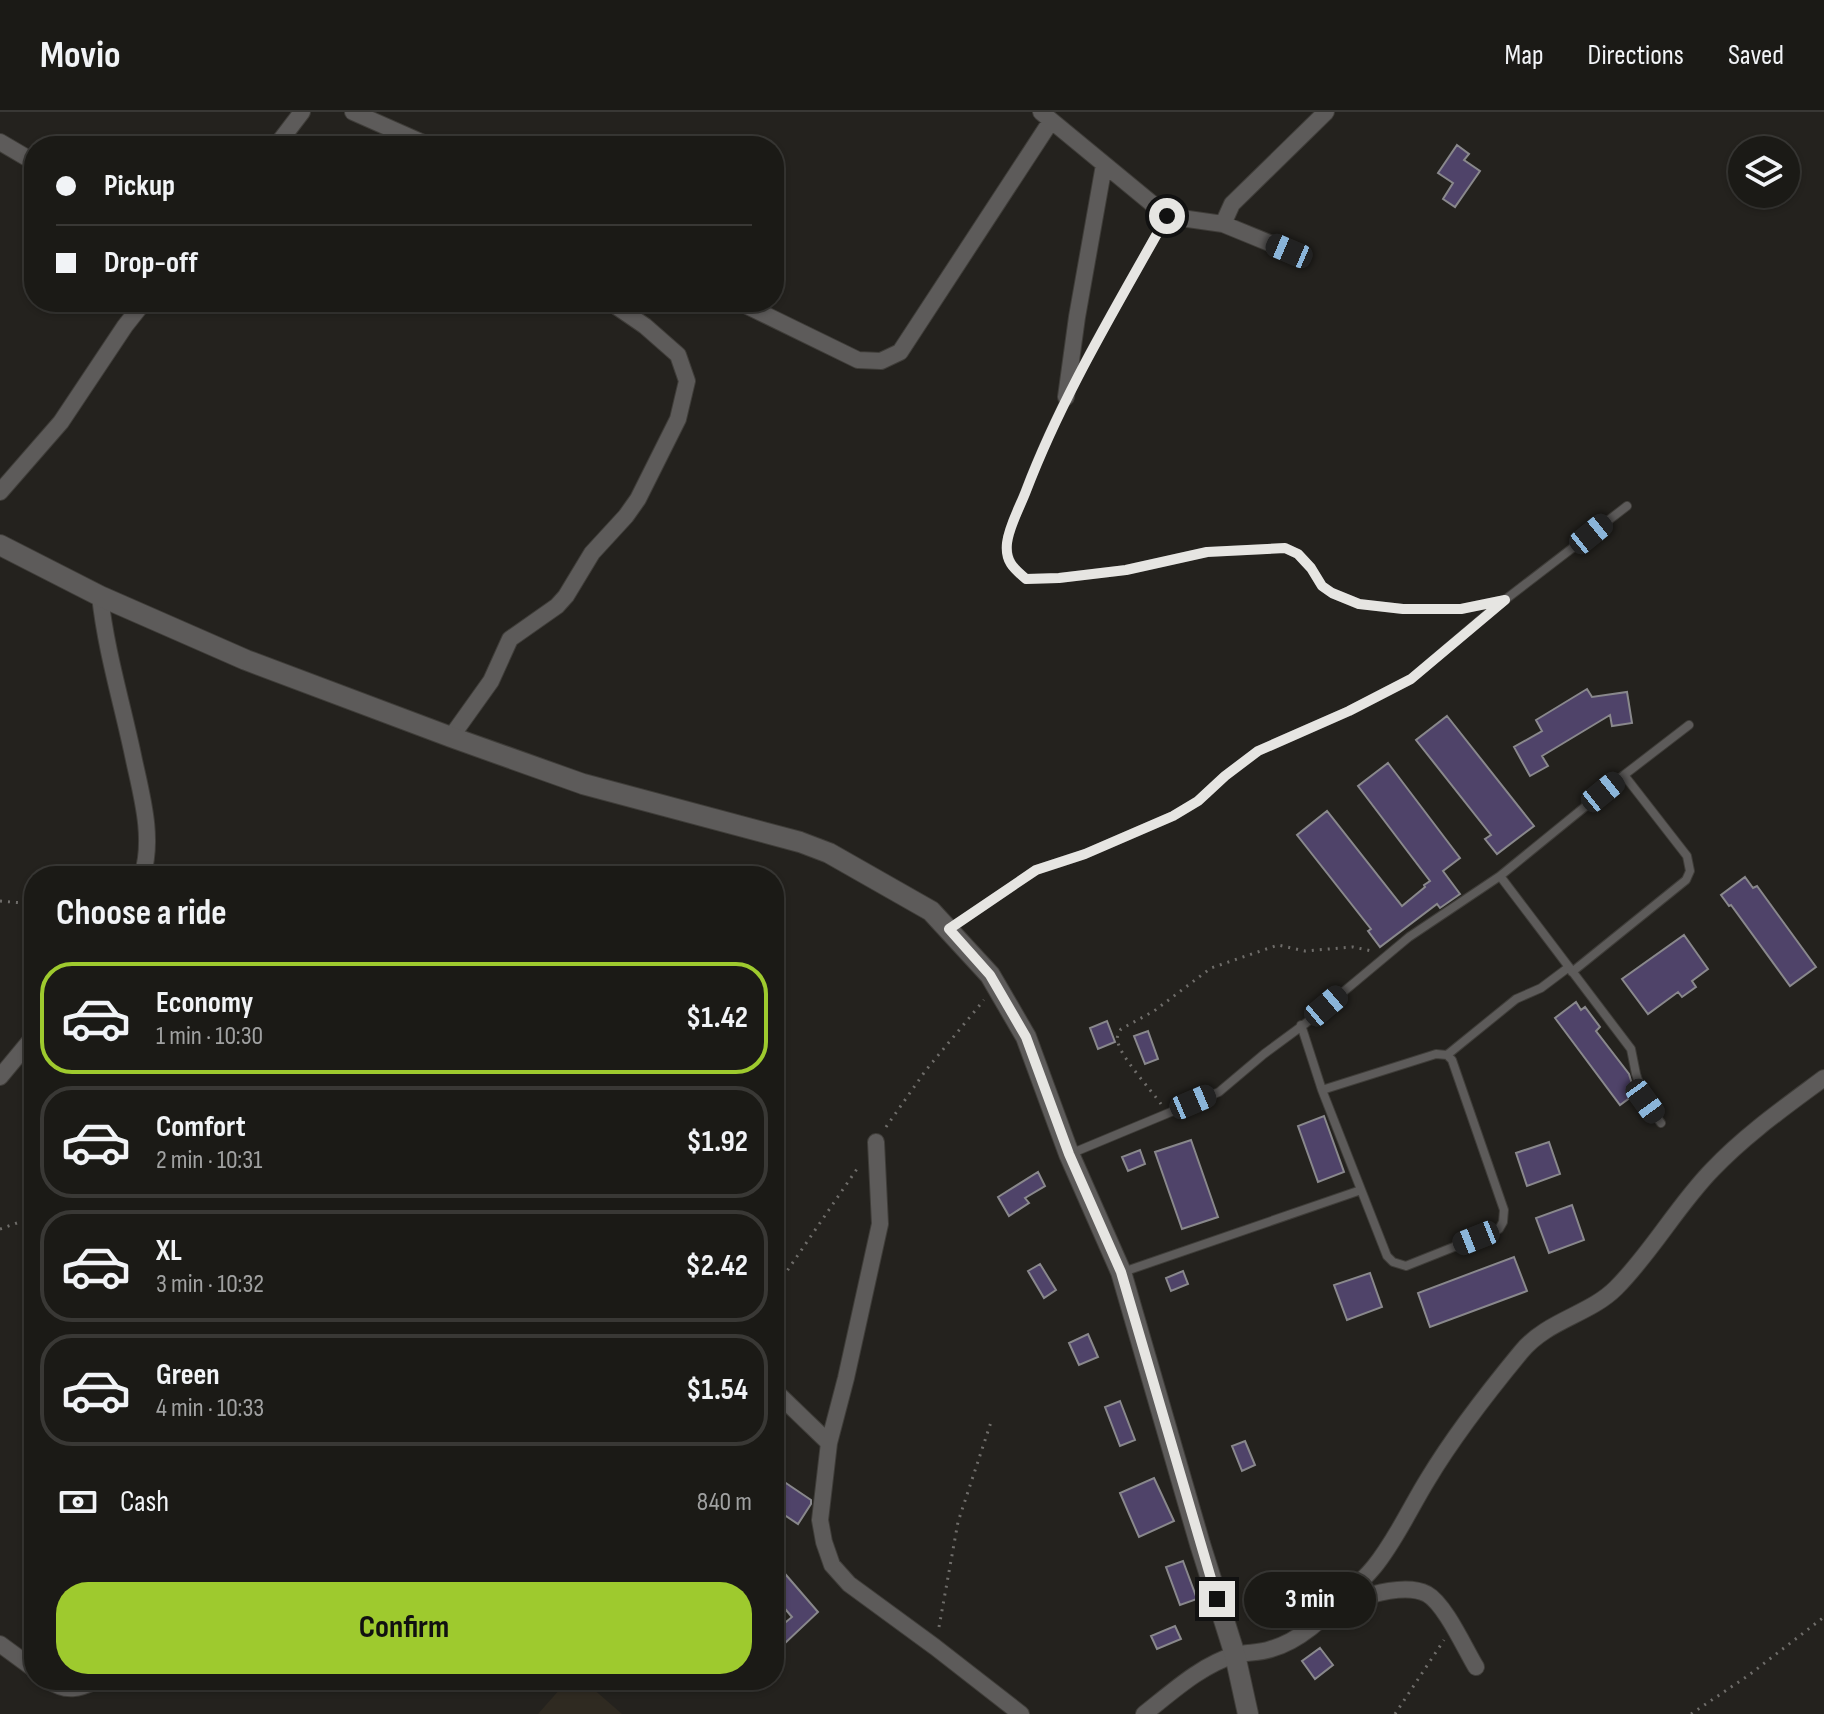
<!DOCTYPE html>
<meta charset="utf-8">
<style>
:root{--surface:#1b1a16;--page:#282723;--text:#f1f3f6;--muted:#a0a1a1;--line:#393835;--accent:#9eca2e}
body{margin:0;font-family:"Sofia Sans Condensed",sans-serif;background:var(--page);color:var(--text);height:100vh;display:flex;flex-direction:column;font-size:30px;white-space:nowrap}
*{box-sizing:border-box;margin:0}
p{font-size:26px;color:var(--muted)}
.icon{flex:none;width:44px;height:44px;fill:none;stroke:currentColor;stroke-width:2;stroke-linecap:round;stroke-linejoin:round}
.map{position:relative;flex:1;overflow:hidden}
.side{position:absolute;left:24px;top:754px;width:760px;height:824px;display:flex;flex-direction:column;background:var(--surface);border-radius:32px;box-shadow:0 2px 6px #0004,0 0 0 2px var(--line)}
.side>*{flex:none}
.top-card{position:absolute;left:24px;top:24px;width:760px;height:176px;border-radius:32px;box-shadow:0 2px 6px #0004,0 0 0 2px var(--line);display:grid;align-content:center;height:176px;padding:0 32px;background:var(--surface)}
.controls{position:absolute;left:1728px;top:24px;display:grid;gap:16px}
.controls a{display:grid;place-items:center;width:72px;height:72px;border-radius:50%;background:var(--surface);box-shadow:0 2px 6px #0004,0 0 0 2px var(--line);font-size:40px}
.end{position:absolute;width:36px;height:36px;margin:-18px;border:10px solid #e6e5e2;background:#111;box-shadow:0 0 0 4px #111}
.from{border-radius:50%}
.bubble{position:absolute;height:56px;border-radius:28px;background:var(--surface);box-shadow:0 2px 6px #0004,0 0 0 2px var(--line);font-size:26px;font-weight:700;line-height:56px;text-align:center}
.car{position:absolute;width:24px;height:48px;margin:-24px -12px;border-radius:10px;box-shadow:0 0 6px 2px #0007;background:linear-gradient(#222 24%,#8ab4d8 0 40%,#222 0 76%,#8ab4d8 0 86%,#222 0)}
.top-card b{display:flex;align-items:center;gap:28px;height:76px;font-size:30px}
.top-card b+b{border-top:2px solid var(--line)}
.top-card i{width:20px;height:20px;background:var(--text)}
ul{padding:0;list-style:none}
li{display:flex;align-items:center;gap:24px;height:112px;margin:0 16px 12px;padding:0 16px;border:4px solid var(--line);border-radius:32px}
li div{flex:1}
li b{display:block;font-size:30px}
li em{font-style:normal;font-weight:700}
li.selected{border-color:var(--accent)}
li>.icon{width:72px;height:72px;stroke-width:1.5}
h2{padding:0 32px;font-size:36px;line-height:96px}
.pay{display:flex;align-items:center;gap:20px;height:88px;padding:0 32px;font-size:30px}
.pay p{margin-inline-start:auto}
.cta{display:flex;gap:16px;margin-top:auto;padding:16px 32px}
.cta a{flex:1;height:92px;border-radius:32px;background:var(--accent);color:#111;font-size:32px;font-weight:700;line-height:92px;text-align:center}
header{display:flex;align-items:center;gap:48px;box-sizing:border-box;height:112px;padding:0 40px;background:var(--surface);border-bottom:2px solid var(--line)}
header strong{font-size:38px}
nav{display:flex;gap:44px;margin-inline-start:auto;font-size:28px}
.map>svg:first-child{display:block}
.built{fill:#2f2a21}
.building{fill:#4f4369;stroke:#89888c;stroke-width:2}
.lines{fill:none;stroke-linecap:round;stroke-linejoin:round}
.service-casing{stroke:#3f3d39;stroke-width:10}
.minor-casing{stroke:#3f3d39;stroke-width:18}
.tertiary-casing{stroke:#3f3d39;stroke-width:22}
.path{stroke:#6f6d6a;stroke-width:3;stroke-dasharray:2 6;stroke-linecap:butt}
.service{stroke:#5d5b5a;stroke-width:8}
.minor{stroke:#5d5b5a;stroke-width:16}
.tertiary{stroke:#5d5b5a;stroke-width:20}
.route{stroke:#e6e5e2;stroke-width:10}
</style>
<header>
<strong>Movio</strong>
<nav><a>Map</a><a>Directions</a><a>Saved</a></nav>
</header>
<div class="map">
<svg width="1824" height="1602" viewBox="0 0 1824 1602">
<rect width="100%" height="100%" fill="#24221e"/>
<!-- built -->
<path class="built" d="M568 1568H583L622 1602H538Z"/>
<!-- building -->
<path class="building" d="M1457 33 1469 42 1464 48 1480 59 1455 95 1443 87 1453 71 1438 61Z
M1587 577 1592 585 1627 580 1632 611 1612 614 1610 603 1542 644 1548 654 1530 664 1514 635 1542 619 1536 608Z
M1447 604 1534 714 1497 742 1485 727 1491 723 1416 628Z
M1388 651 1460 746 1443 759 1460 782 1440 796 1437 792 1380 835 1368 819 1371 817 1297 723 1327 699 1402 794 1425 775 1424 773 1430 769 1358 674Z
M1745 765 1753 776 1757 774 1816 855 1790 874 1731 793 1729 794 1721 783Z
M1684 823 1708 857 1692 869 1696 875 1682 885 1678 880 1648 902 1622 867Z
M1576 890 1581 898 1585 895 1600 915 1596 919 1629 962 1635 982 1620 993 1555 906Z
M1107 909 1115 930 1098 937 1090 916Z
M1148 919 1158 947 1145 952 1134 924Z
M1324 1004 1344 1060 1318 1070 1298 1014Z
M1191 1028 1218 1105 1182 1117 1155 1040Z
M1549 1030 1560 1062 1527 1074 1516 1041Z
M1140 1038 1145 1052 1128 1059 1122 1045Z
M1038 1060 1045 1074 1025 1086 1029 1091 1009 1104 998 1085Z
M1572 1093 1584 1128 1549 1141 1536 1106Z
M1514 1145 1527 1179 1430 1215 1418 1181Z
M1040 1152 1056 1178 1044 1186 1028 1159Z
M1183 1159 1188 1172 1171 1179 1166 1166Z
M1370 1161 1382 1195 1347 1208 1334 1173Z
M1088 1222 1098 1245 1079 1253 1069 1231Z
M1120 1289 1135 1328 1120 1334 1105 1295Z
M1245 1329 1255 1353 1242 1359 1232 1334Z
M774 1363 811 1388V1392L798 1412 774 1396Z
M1154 1366 1174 1409 1139 1425 1120 1381Z
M774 1449 818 1500 783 1533 774 1520 792 1505 774 1484Z
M1183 1449 1197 1487 1180 1493 1166 1455Z
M1175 1514 1181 1527 1157 1537 1151 1524Z
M1320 1536 1333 1553 1315 1567 1302 1549Z"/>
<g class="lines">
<defs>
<path id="service" d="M1167 104C1118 192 1064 279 1028 373 1022 390 1009 414 1007 431 1006 449 1013 456 1026 467L1059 466 1126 458 1207 440 1285 436 1298 442 1311 456 1322 474 1332 481 1359 492 1403 497H1461L1505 488
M1500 764 1631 937 1636 962 1645 989 1661 1011
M949 817 1036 758 1085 742 1173 704 1198 689 1225 664 1258 639 1349 599 1411 567 1493 497 1627 394
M1572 860 1686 768 1690 759 1687 744 1624 663
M1301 913 1322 978 1387 1144 1393 1150 1406 1154 1499 1117 1503 1110 1504 1098 1452 948 1447 943 1436 942 1322 978
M1447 943 1516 887 1541 876 1569 855
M1070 1042 1219 980 1264 942 1306 911 1409 825 1500 764 1624 663 1689 613
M1123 1160 1361 1078"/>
<path id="minor" d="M353 0 430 34
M1041 0 1167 104 1223 112 1289 139
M0 30 34 50
M276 34 302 0
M1223 112 1232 92 1326 0
M739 190 858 248 881 249 900 240 1051 9
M1066 285 1077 205 1104 53
M0 380 61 310 125 214 144 190
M100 484C106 540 123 594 134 648 142 685 154 727 142 764
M451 625 491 569 510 527 557 494 566 484 592 441 626 404 638 387 678 307 687 269 678 243 645 214 610 190
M0 965 34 924
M876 1030 880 1112 846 1266 829 1331 820 1408 824 1430 832 1453 849 1472 935 1535 1021 1602
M774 1278 829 1331
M1341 1492C1364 1485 1404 1470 1427 1482 1445 1492 1465 1537 1476 1555
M0 1532 34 1557
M48 1568C66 1581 79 1577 98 1568
M1144 1602C1172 1580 1201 1553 1235 1543 1247 1540 1260 1541 1271 1537 1300 1529 1323 1506 1344 1485 1354 1476 1365 1466 1374 1455 1396 1428 1410 1396 1428 1367 1455 1322 1488 1280 1521 1240 1547 1208 1589 1203 1616 1176 1652 1140 1677 1094 1712 1058 1745 1023 1785 995 1824 966"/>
<path id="tertiary" d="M0 433 100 484 246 548 451 625 583 672 800 730 829 741 931 799 990 863 1026 925 1069 1042 1121 1160 1200 1432 1235 1543 1248 1602"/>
</defs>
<!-- service casing -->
<use href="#service" class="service-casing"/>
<!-- minor casing -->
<use href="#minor" class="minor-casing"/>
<!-- tertiary casing -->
<use href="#tertiary" class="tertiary-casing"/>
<!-- path -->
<path class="path" d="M0 789 34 792
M1161 992C1151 978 1120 944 1118 930 1116 924 1119 921 1121 917L1154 899 1211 856 1278 833 1305 839 1353 835 1372 839
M886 1015 926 958 984 888
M0 1117 34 1105
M774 1178 859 1054
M939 1515 958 1410 992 1307
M1395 1602 1444 1528
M1691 1602 1749 1563 1824 1505"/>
<!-- service -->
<use href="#service" class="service"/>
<!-- minor -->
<use href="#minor" class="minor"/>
<!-- tertiary -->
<use href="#tertiary" class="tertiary"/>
</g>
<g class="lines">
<!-- route -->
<path class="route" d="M1167 104C1117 194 1063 282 1026 379 1020 395 1009 414 1007 431 1005 449 1013 456 1026 467L1059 466 1126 458 1207 440 1285 436 1298 442 1311 456 1322 474 1332 481 1359 492 1403 497H1461L1505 488 1411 567 1349 599 1258 639 1225 664 1198 689 1173 704 1085 742 1036 758 949 817 990 863 1026 925 1069 1042 1121 1160 1217 1487"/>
</g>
</svg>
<div class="controls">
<a><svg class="icon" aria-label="layers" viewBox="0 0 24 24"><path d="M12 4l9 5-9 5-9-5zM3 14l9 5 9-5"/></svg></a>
</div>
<i class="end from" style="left:1167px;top:104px"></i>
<i class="end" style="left:1217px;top:1487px"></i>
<div class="bubble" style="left:1244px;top:1460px;width:132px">3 min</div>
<i class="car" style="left:1289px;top:139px;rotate:293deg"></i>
<i class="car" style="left:1591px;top:422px;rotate:51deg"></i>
<i class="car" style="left:1603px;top:680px;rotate:51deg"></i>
<i class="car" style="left:1326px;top:894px;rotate:50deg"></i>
<i class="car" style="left:1645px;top:989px;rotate:144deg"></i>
<i class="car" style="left:1193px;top:990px;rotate:67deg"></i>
<i class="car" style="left:1476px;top:1126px;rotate:248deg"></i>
<div class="top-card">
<b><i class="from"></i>Pickup</b>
<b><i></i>Drop-off</b>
</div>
<section class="side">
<h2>Choose a ride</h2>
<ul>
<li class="selected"><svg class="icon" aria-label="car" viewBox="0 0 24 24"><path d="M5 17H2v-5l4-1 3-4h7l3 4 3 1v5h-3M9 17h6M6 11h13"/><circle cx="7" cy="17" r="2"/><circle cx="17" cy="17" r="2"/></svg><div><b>Economy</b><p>1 min · 10:30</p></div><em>$1.42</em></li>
<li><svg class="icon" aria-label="car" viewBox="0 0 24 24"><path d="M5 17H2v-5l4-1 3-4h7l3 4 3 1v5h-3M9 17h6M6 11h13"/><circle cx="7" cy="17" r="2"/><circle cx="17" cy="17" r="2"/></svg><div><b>Comfort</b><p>2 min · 10:31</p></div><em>$1.92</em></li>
<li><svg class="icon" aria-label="car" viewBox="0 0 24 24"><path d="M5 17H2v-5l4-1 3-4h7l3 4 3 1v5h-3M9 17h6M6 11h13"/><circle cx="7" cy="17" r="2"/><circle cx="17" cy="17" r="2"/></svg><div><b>XL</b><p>3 min · 10:32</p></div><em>$2.42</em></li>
<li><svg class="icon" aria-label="car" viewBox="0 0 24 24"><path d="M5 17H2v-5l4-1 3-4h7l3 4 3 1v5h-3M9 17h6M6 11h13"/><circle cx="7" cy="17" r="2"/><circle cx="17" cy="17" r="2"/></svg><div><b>Green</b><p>4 min · 10:33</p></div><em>$1.54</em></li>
</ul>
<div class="pay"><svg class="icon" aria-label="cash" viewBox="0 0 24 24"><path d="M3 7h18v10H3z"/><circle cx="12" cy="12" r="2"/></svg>Cash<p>840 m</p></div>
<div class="cta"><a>Confirm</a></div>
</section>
</div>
